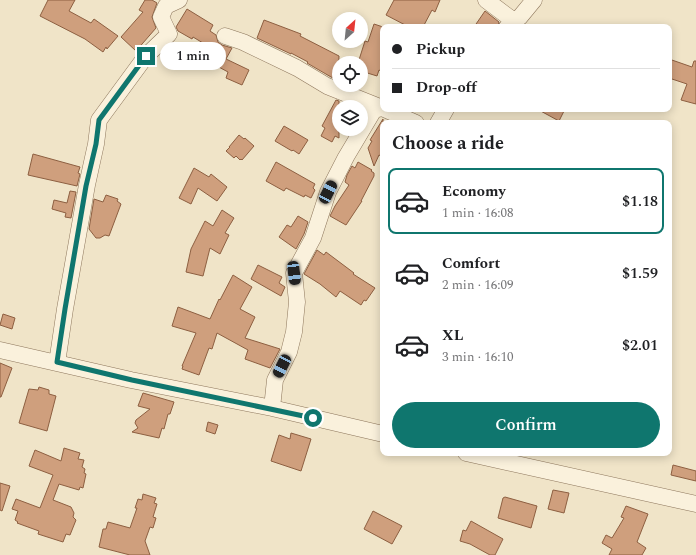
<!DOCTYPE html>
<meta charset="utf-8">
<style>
:root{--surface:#fff;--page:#f2f2f2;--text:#202124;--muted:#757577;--line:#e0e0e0;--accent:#0f766e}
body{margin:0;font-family:Spectral,serif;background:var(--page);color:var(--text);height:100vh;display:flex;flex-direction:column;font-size:15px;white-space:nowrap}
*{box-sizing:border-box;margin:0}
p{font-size:13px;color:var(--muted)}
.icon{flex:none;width:22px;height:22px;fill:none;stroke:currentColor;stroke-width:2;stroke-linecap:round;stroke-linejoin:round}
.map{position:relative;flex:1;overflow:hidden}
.panel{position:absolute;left:380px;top:120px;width:292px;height:336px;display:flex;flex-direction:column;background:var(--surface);border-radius:8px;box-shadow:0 2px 10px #0003}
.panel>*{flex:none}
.hud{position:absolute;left:380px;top:24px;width:292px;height:88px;border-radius:8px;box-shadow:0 2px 10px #0003;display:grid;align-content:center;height:88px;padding:0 12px;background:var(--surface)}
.needle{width:26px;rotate:27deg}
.controls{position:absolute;left:332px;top:12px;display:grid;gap:8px}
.controls a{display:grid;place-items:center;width:36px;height:36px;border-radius:50%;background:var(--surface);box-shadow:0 2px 10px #0003;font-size:20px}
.end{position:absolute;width:18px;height:18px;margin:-9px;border:5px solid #0f766e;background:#fff;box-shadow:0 0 0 2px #fff}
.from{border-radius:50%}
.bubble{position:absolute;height:28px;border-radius:14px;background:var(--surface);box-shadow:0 2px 10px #0003;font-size:13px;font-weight:600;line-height:28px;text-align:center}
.car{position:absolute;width:12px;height:24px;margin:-12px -6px;border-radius:5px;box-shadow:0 0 3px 1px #0007;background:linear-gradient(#222 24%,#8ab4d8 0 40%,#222 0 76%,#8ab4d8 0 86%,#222 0)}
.hud b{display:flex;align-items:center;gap:14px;height:38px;font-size:15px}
.hud b+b{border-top:1px solid var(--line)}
.hud i{width:10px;height:10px;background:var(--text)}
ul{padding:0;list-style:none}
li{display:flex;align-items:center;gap:12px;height:66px;margin:0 8px 6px;padding:0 4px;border:2px solid transparent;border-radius:8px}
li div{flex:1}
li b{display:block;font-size:15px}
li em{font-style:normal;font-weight:600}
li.current{border-color:var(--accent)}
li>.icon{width:36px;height:36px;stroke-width:1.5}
h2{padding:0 12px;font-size:18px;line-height:48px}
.cta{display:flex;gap:8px;margin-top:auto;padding:8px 12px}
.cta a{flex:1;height:46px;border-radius:24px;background:var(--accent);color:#fff;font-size:16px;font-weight:600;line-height:46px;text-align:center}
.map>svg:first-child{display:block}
.building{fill:#cf9f7d;stroke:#8d5f41}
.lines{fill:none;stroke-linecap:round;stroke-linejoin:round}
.minor-casing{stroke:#8d765c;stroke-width:17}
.minor{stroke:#faf1dc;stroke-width:16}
.route{stroke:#0f766e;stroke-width:5}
</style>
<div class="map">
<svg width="696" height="555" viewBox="0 0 696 555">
<rect width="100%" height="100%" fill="#f0e4c8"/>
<!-- building -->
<path class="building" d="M48 0H75L69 11 91 23 94 19 118 36 107 49 106 47 103 52 85 39 40 16Z
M145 0H152L157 3 152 17 156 28 136 51 121 37 143 12 139 10Z
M394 0H440L435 12 432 10 423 27H409L386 15Z
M187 9 213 25 210 31 216 35 218 42 222 45 232 48 226 59 249 70 242 85 226 78 228 72 206 60 213 49 193 37 192 39 178 31 176 27Z
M485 11 499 22 498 27H474Z
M264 20 301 34 300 36 339 56 338 80 331 77 307 63 308 62 291 53V54L257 38Z
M374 24 383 27V72L379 70 377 76 361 71V63H358L365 41 368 42Z
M669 59 692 67 694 61H696V104L681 100 687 84 669 78Z
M336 100 339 101V138L335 136 332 142 321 136 325 128 322 126Z
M537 109H565L559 121Z
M383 119V157L379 155 374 166 368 148 372 141 370 140Z
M284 126 308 140 299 154 293 150 292 151 275 141Z
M239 135 244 139 245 138 254 146 242 160 241 159 240 160 236 156 234 158 226 151 230 147H229Z
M33 154 80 167 78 173 80 174 77 186 28 175Z
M276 162 315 184 313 188 315 190 311 198 305 195 304 197 286 188 284 191 266 181Z
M358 162 372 170 371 171 374 173V176L361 201H362L346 225 330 216 335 206 349 185 345 182 347 175 352 166 355 168Z
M194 168 209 177 211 174 227 187 217 201 198 188 191 204 179 198Z
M70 191 76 192 71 218 65 217 66 213 52 209 54 200 67 203Z
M106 195 118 199 117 201 121 204 109 236 105 235 100 238H96L89 229 94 199 103 202Z
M222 210 234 218 225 233 229 235 220 254 210 248 203 276 186 272 191 249 205 221 213 226Z
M298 216 308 222 304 234 296 249 279 237 287 225 291 227Z
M317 250 324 255 326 252 354 273 353 274 375 288 366 301 364 300 361 305 340 291 336 297 320 284 304 274Z
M258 265 282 277 279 283 285 287 281 296 251 279Z
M233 275 252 287 240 309 255 317 245 338 280 349 270 368 245 359 248 350 217 333 212 349 209 348 199 375 182 369 183 366H182L196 333 172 326 178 307 210 319 219 299 220 300Z
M3 314 15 318 12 329 0 325Z
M0 363 12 368 1 397H0Z
M39 387 49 390V394L56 396 47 431 19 423 29 389 38 390Z
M143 393 174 402 170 414H168L164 429 162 428 159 438 132 432 138 428 135 423 136 420 150 409 138 406Z
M208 422 218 425 215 434 206 431Z
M291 433 311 439 301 471 271 461 279 435 290 439Z
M64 448 80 453 78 459 84 460 82 467 85 469 84 473 86 474 83 488 80 487 79 490 59 484 53 500 71 507 74 513 73 517 76 520 70 535 66 534 63 542 38 534 39 531 17 523 18 522 15 520 18 511 12 509 16 499 40 508 53 475 29 466 35 450 61 461Z
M673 465 696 471V481L671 475Z
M0 483 10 486 2 511 0 510Z
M553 490 569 493 564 513 548 509Z
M143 494 156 498 154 503 157 504 153 517 156 518 153 528 150 527 145 541 150 555H130L99 547 103 529H106L108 522 130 528 137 508H135L138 499 142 500Z
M505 497 537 506 531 528 498 518 503 498Z
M626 506 648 514 637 542 646 548 642 555H609L612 549 602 543 606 535 612 538 624 518 621 517Z
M373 511 402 526 392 544 364 529Z
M471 521 503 539 495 555H490L470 544 460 541 463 530 466 531Z"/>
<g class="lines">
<defs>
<path id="minor" d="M486 0 514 21 516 27
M507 27 520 17 534 0
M225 36 243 42 297 68 327 86 382 108
M438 123 446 109
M0 350 131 380 272 408 383 434
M57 363 65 309 87 185 96 144 99 120 146 56 169 34 161 17 166 6 179 0
M272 408 275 380 289 352 294 332 297 302 294 273 313 238 328 192 346 157 374 110 382 108 416 123
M466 453 696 504"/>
</defs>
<!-- minor casing -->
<use href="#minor" class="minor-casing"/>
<!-- minor -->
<use href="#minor" class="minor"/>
</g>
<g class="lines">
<!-- route -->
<path class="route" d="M146 56 99 120 96 144 86 186 65 309 57 362 132 380 313 418"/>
</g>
</svg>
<div class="controls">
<a><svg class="needle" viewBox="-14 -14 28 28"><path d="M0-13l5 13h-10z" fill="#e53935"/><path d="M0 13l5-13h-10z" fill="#757577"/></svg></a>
<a><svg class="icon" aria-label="locate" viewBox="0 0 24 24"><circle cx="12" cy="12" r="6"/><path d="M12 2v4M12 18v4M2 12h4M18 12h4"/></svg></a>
<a><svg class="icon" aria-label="layers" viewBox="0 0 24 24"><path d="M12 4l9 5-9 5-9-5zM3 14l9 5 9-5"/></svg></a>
</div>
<i class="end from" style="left:313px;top:418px"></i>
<i class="end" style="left:146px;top:56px"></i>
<div class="bubble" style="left:160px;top:42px;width:66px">1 min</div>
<i class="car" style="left:328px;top:192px;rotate:27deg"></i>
<i class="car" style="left:294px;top:273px;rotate:173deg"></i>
<i class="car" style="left:282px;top:366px;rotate:207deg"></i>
<div class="hud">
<b><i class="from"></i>Pickup</b>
<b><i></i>Drop-off</b>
</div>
<section class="panel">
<h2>Choose a ride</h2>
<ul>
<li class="current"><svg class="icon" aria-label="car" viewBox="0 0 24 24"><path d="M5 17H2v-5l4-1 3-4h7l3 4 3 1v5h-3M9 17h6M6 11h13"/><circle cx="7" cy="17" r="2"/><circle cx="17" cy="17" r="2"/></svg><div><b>Economy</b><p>1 min · 16:08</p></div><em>$1.18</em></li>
<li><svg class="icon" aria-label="car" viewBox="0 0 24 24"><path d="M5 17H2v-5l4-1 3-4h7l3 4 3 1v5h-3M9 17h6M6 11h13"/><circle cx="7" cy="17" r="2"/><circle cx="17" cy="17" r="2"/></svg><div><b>Comfort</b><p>2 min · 16:09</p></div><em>$1.59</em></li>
<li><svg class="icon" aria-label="car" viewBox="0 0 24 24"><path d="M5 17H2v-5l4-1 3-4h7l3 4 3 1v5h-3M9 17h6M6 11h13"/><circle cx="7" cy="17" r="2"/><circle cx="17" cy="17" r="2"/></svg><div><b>XL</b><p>3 min · 16:10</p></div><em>$2.01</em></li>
</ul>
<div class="cta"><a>Confirm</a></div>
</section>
</div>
